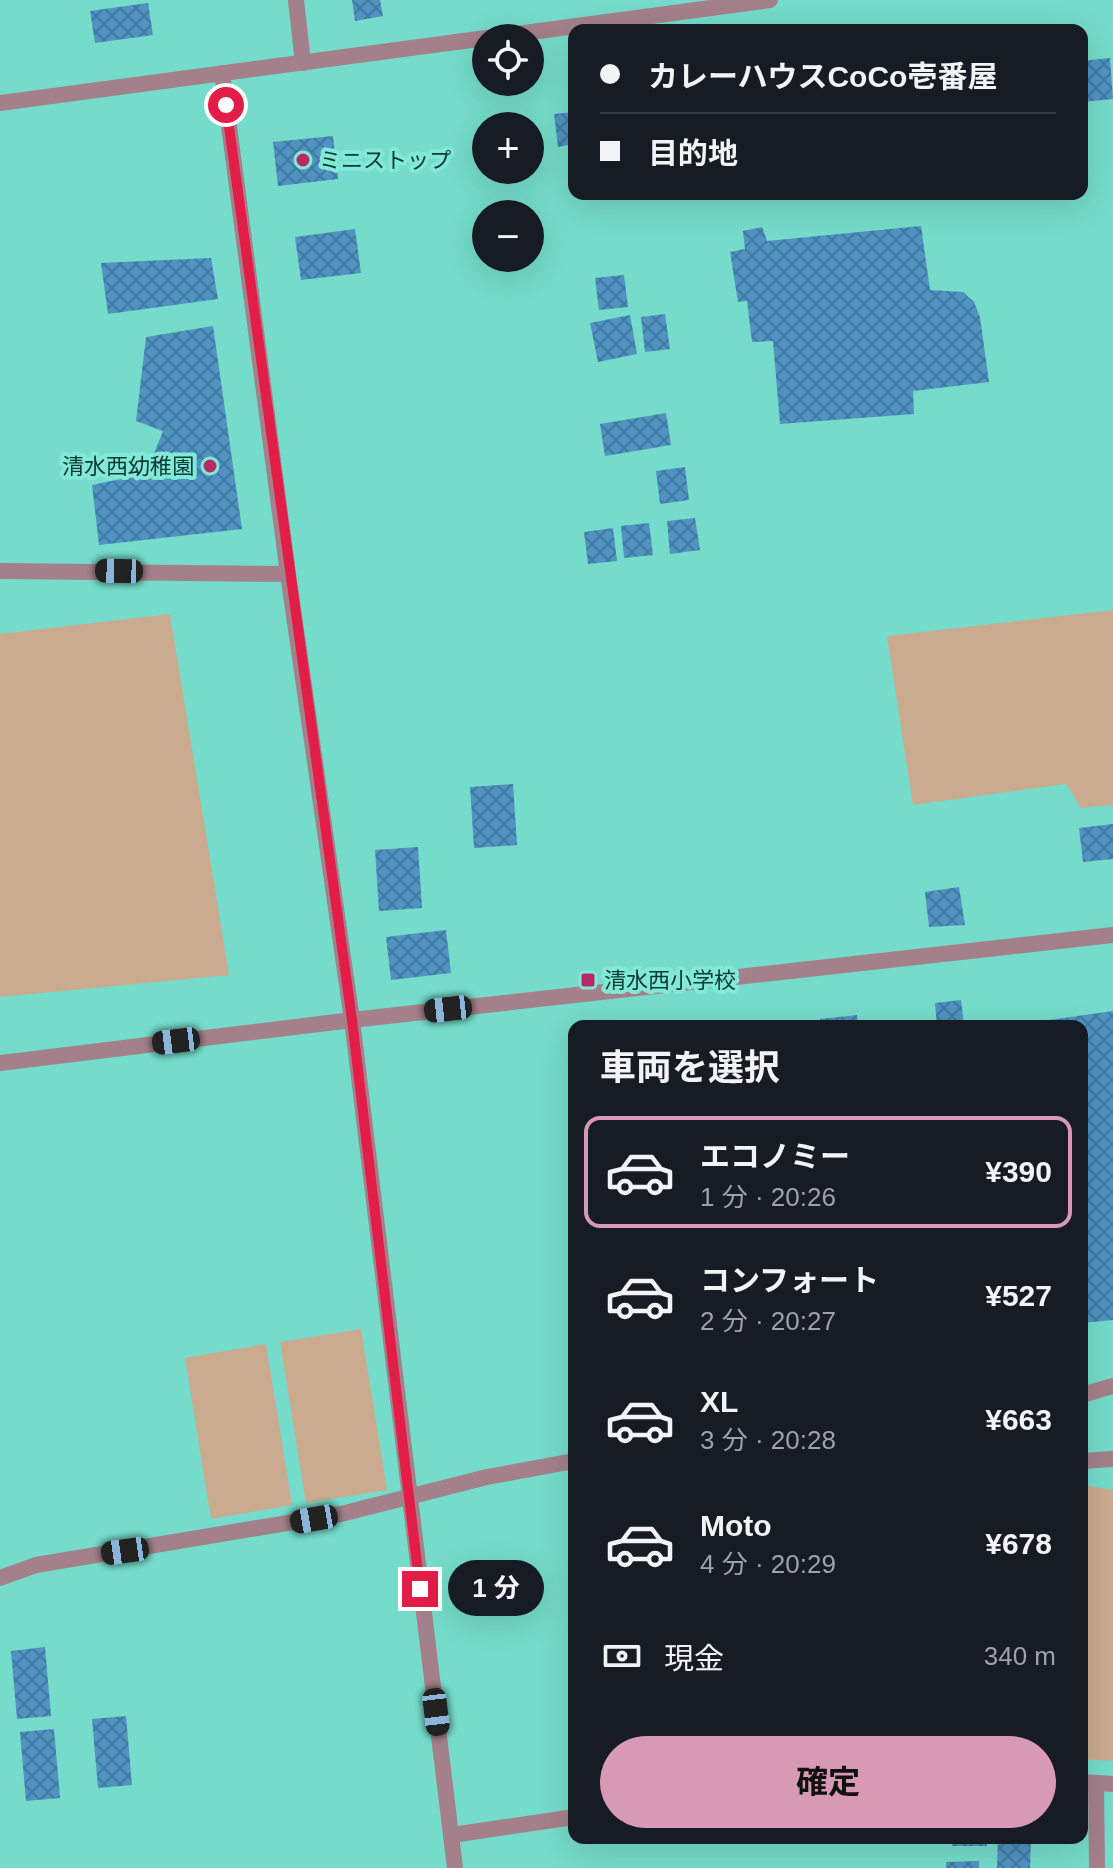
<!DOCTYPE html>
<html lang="ja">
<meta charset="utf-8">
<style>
:root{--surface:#171b24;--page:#20242c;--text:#f1f3f6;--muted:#9ea1a6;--line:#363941;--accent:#d799b4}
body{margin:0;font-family:Helvetica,"Noto Sans JP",sans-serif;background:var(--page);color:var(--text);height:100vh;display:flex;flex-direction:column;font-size:30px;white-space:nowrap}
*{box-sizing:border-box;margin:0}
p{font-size:26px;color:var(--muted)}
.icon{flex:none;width:44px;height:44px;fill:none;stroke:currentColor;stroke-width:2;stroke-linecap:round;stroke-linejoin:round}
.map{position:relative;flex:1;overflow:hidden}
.drawer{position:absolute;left:568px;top:1020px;width:520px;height:824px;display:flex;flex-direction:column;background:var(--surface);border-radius:16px;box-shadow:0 8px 32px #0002}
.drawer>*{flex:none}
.top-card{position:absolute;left:568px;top:24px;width:520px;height:176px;border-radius:16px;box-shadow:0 8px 32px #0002;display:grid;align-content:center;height:176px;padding:0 32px;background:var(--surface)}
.controls{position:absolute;left:472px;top:24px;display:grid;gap:16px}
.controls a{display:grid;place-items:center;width:72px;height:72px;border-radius:50%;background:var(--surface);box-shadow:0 8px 32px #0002;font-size:40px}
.end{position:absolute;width:36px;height:36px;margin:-18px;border:10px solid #e11d48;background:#fff;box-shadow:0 0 0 4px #fff}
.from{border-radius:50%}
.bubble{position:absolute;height:56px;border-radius:28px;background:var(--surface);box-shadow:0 8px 32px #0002;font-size:26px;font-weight:700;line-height:56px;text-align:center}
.car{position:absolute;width:24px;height:48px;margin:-24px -12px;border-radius:10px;box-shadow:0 0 6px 2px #0007;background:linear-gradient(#222 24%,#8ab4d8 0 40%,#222 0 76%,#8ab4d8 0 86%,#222 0)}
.top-card b{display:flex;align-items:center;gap:28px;height:76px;font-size:30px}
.top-card b+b{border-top:2px solid var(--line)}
.top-card i{width:20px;height:20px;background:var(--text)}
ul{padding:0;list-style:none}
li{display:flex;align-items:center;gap:24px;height:112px;margin:0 16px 12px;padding:0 16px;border:4px solid transparent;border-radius:16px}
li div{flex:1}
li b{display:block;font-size:30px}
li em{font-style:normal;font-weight:700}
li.current{border-color:var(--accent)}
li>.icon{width:72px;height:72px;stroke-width:1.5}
h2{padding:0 32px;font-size:36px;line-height:96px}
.pay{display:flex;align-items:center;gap:20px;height:88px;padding:0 32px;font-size:30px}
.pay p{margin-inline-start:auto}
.action{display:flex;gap:16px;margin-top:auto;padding:16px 32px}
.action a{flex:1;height:92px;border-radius:48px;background:var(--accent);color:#111;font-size:32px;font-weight:700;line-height:92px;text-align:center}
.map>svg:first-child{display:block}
.grass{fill:#cbab90}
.building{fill:url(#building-cross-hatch)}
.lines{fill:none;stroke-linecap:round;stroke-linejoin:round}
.minor{stroke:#a4818a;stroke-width:16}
.tertiary{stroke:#a4818a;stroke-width:16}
.route{stroke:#e11d48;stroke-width:10}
.poi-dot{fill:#b72b63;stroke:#82e8d7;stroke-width:3}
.labels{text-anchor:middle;stroke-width:8;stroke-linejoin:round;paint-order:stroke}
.poi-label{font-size:22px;fill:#0c3a33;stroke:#82e8d7;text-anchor:start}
</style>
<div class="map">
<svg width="1113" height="1868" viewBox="0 0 1113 1868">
<defs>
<pattern id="building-cross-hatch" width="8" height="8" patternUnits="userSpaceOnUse" patternTransform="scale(2)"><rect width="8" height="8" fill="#5093c3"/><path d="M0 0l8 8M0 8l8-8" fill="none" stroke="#41799f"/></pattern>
</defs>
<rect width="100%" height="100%" fill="#75dbca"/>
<!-- grass -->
<path class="grass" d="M1113 610V805L1081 808 1066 784 913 805 887 636Z
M170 614 229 975 0 997V634Z
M361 1329 387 1490 306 1503 280 1342Z
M266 1344 292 1505 211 1519 185 1358Z
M1082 1485 1113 1490V1761L1082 1759Z"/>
<!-- building -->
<path class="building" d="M352 0H380L383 16 355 21Z
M148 3 153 35 95 43 90 11Z
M1110 58 1113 99 1082 102V61Z
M574 112V144L558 147 554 114Z
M333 136 338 179 278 186 273 142Z
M921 226 930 290 963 292 974 302 980 317 989 382 913 391 914 414 780 424 773 341 752 342 747 301 738 302 730 252 745 249 743 231 762 227 767 241Z
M355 229 361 273 301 280 295 237Z
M211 258 218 299 108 314 101 263Z
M624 275 628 307 599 310 595 278Z
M665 314 670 349 645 352 641 317Z
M630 315 637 354 598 362 590 323Z
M213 326 242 529 99 545 92 485 146 474 163 431 136 421 146 337Z
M666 413 671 445 605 456 600 424Z
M685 467 689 500 660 504 656 471Z
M695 518 700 550 670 554 667 521Z
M649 523 653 555 624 558 621 526Z
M613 528 617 561 588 564 584 532Z
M513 784 517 845 474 848 470 787Z
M1113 824V859L1083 862 1079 828Z
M418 847 422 908 379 911 375 850Z
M959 887 965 925 929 927 925 892Z
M446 930 451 973 391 980 386 937Z
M961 1000 964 1026H937L935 1003Z
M1113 1011V1320L1082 1323V1026H1043L1042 1021Z
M857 1015 858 1026H821L820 1019Z
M45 1647 51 1716 17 1719 11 1651Z
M126 1716 132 1785 98 1788 92 1719Z
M54 1729 60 1798 26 1801 20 1732Z
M952 1838H986L987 1846H952Z
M998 1838H1031L1030 1868H997Z
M979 1861V1868H946V1862Z"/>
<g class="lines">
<!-- minor -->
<path class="minor" d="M296 0 303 63
M0 571 288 574
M0 1063 352 1020 1113 935
M1082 1395 1113 1386
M1082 1461 1113 1459
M0 1578 36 1565 341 1514 487 1477 574 1461
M1082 1782 1113 1784
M452 1835 574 1817"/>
<!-- tertiary -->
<path class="tertiary" d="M487 38 770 0
M222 73 288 574 352 1020 455 1868
M0 103 486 38
M1096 1784 1097 1868"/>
</g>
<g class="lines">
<!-- route -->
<path class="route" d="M226 105 352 1020 420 1589"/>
</g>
<!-- markers -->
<g class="poi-dot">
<circle cx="303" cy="160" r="8"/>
<circle cx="210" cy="466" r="8"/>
<rect x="580" y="972" width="16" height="16" rx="4"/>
</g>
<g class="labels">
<!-- poi labels -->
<g class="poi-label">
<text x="319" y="168">ミニストップ</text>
<text x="194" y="474" text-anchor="end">清水西幼稚園</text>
<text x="604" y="988">清水西小学校</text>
</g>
</g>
</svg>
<div class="controls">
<a><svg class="icon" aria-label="locate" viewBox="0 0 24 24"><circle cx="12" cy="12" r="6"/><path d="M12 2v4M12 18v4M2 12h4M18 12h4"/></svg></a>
<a>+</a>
<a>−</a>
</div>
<i class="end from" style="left:226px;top:105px"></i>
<i class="end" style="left:420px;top:1589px"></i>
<div class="bubble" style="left:448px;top:1560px;width:96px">1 分</div>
<i class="car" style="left:119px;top:571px;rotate:271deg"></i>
<i class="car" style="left:448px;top:1009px;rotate:264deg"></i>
<i class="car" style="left:176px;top:1041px;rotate:263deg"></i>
<i class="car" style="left:314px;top:1519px;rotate:260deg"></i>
<i class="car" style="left:125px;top:1551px;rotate:262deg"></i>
<i class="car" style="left:436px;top:1712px;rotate:173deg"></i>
<div class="top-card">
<b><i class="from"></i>カレーハウスCoCo壱番屋</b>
<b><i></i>目的地</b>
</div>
<section class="drawer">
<h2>車両を選択</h2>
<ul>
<li class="current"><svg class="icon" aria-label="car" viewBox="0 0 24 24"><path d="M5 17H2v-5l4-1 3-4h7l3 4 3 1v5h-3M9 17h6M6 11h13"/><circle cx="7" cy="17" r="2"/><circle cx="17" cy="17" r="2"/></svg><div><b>エコノミー</b><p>1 分 · 20:26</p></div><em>¥390</em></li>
<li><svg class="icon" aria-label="car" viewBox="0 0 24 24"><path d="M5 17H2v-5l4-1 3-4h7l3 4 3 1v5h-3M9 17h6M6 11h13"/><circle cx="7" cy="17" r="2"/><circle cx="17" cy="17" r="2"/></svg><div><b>コンフォート</b><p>2 分 · 20:27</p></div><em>¥527</em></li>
<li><svg class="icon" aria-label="car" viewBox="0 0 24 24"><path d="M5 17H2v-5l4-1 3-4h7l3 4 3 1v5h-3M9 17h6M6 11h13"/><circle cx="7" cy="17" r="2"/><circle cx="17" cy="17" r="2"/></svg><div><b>XL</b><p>3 分 · 20:28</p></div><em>¥663</em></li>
<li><svg class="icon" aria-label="car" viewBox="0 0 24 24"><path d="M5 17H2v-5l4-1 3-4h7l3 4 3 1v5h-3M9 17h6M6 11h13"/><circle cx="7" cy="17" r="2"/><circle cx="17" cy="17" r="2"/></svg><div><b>Moto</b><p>4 分 · 20:29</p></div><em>¥678</em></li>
</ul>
<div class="pay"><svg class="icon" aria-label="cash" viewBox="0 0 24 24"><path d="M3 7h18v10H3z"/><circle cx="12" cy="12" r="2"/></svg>現金<p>340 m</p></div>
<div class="action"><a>確定</a></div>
</section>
</div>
